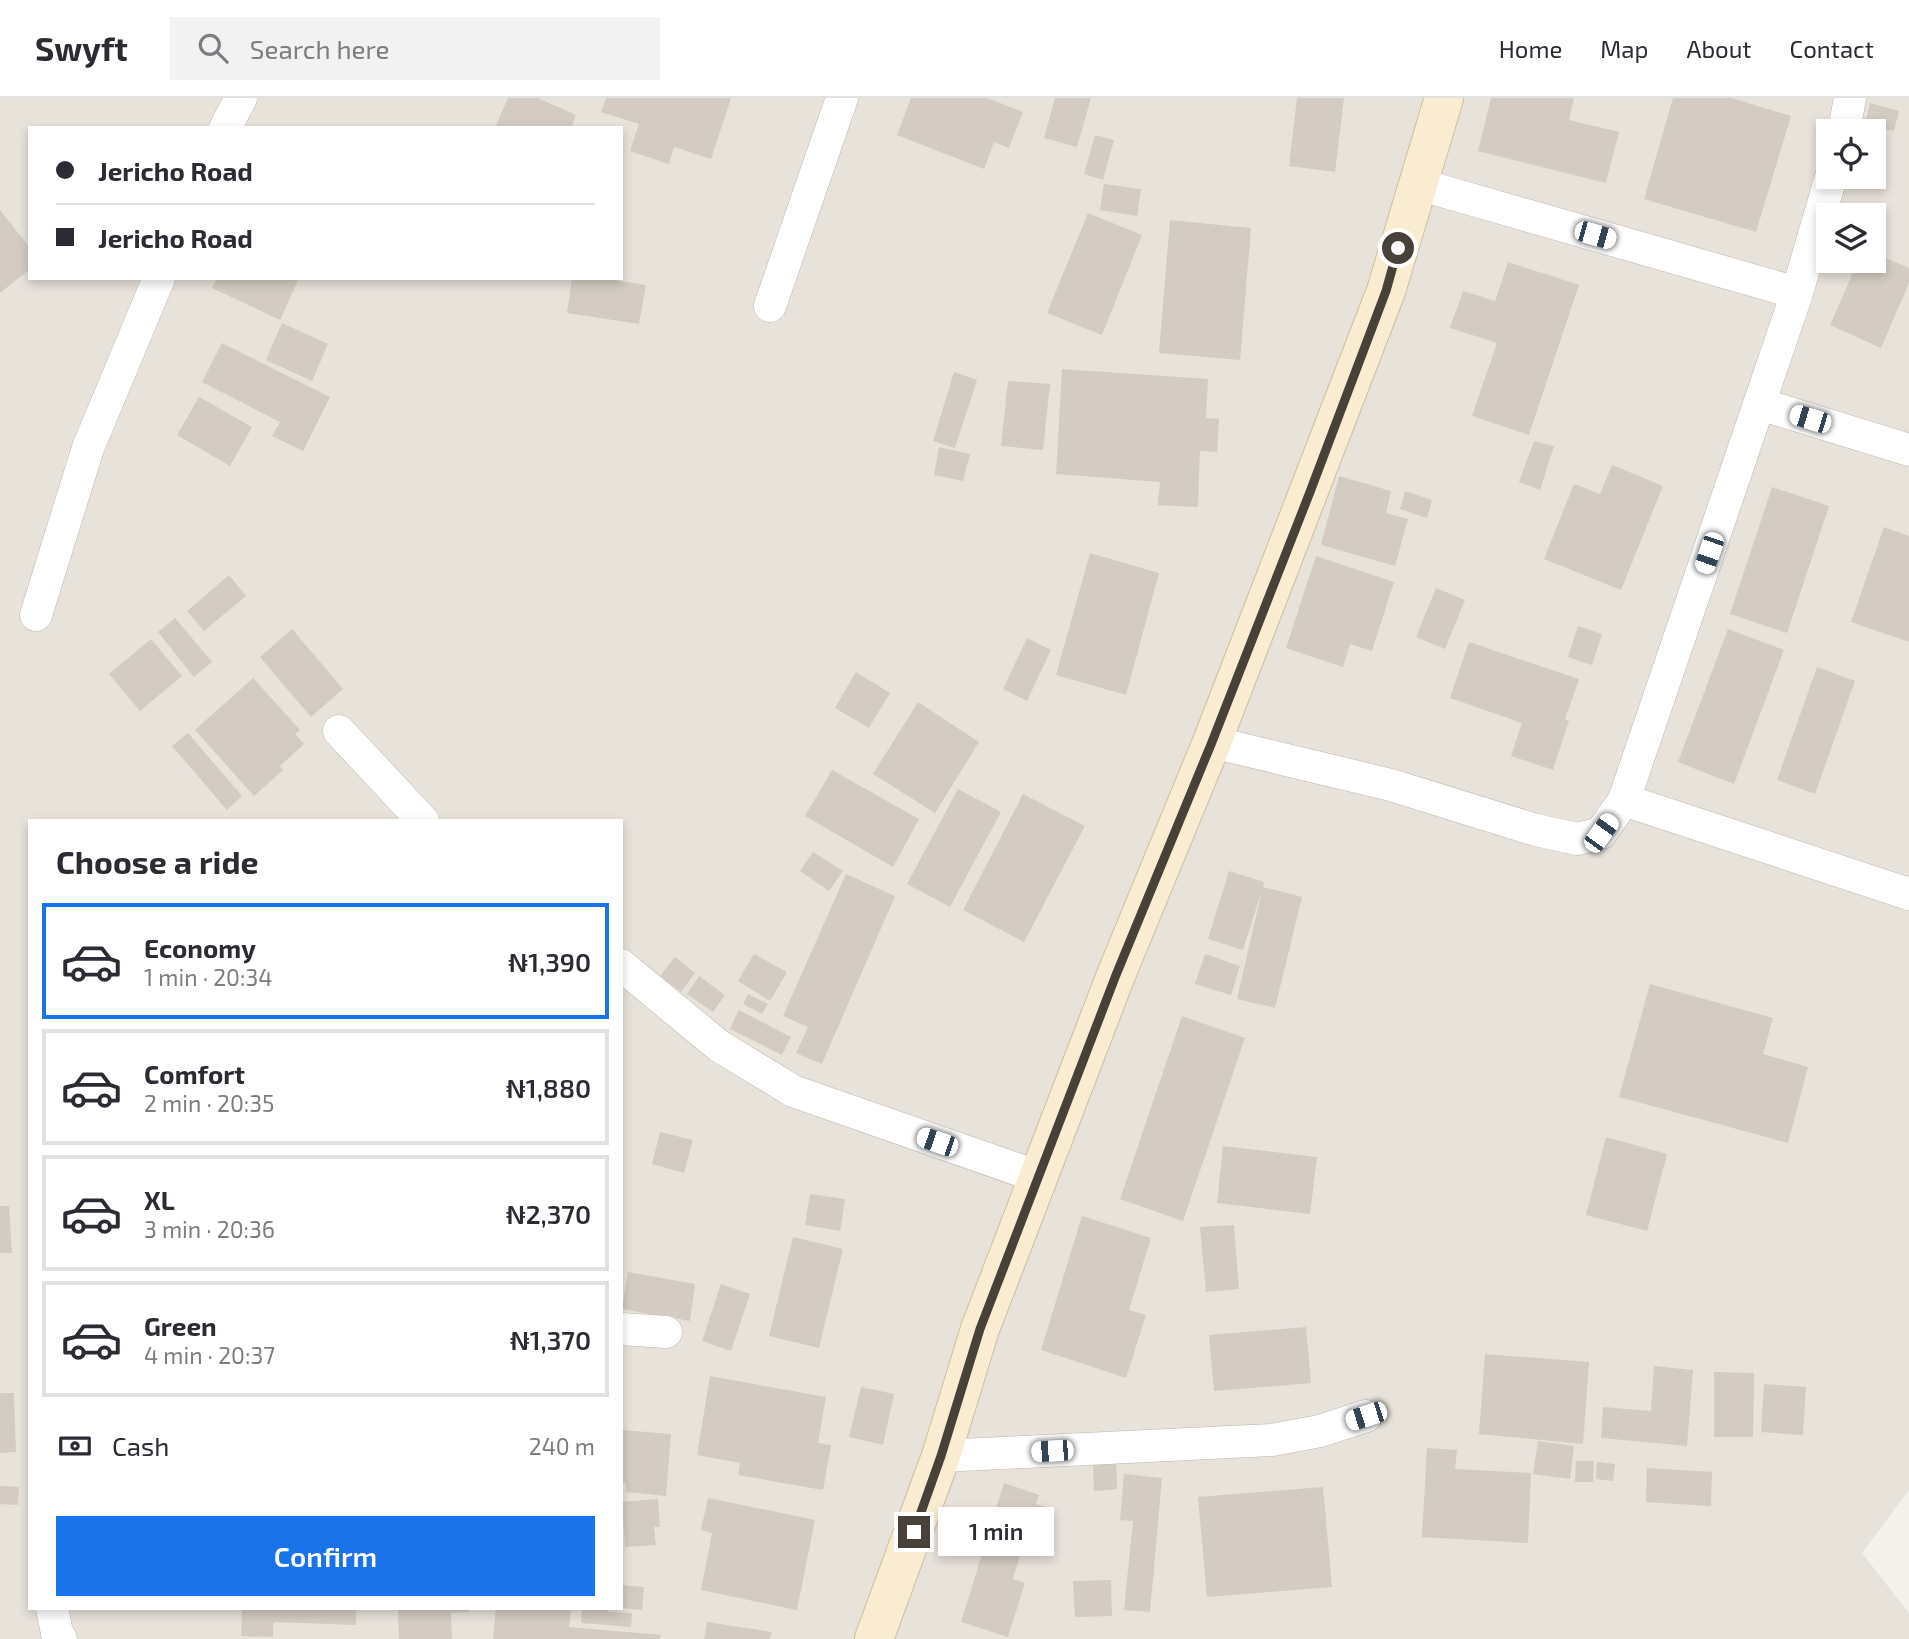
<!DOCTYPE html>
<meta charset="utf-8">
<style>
:root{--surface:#fff;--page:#f2f2f3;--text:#2b2b33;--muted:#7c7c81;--line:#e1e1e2;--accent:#1a73e8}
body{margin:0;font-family:"Exo 2",sans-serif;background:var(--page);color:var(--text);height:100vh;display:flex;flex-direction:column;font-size:26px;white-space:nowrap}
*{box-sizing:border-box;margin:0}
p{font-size:23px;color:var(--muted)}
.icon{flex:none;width:38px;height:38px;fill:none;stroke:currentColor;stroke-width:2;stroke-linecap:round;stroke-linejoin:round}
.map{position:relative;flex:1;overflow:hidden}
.panel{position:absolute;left:28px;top:721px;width:595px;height:791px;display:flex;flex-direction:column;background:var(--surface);border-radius:0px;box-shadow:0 4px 10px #0003}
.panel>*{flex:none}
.top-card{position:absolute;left:28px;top:28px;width:595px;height:154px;border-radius:0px;box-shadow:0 4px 10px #0003;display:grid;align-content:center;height:154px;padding:0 28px;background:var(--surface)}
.buttons{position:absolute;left:1816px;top:21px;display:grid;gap:14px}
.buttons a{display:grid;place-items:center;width:70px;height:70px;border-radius:0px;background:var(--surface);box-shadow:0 4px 10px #0003;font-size:35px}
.end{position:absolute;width:32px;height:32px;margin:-16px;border:9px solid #47413a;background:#fff;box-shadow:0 0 0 4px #fff}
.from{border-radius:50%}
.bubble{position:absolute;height:49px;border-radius:0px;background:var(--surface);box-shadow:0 4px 10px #0003;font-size:23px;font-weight:600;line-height:49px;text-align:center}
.car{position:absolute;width:21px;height:42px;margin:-21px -10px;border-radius:9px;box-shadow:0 0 5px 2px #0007;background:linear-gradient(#fff 24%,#345 0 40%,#fff 0 76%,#345 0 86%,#fff 0)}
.top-card b{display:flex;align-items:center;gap:24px;height:66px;font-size:26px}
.top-card b+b{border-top:2px solid var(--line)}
.top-card i{width:18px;height:18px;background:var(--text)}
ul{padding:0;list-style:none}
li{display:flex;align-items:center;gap:21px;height:116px;margin:0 14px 10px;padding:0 14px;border:4px solid var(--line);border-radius:0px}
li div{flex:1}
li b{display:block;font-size:26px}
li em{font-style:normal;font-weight:600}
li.on{border-color:var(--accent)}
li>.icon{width:63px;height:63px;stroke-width:1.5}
h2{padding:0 28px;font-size:32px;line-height:84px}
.pay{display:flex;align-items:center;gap:18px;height:77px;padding:0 28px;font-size:26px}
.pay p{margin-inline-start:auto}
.cta{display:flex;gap:14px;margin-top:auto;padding:14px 28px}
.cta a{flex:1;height:80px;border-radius:0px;background:var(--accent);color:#fff;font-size:28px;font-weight:600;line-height:80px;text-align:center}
header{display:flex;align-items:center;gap:42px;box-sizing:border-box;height:98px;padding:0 35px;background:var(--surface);border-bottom:2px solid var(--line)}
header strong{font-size:33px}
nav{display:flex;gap:38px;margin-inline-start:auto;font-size:24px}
.search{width:490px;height:63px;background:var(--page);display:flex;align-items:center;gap:18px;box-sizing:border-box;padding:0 24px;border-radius:0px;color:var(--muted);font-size:26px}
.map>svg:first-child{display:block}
.residential{fill:#e7e2da;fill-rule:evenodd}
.building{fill:#d4ccc2}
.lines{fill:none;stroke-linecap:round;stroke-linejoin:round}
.street-casing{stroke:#bfb8ae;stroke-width:33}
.secondary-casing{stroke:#cebfa0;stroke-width:40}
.street{stroke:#fff;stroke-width:32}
.secondary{stroke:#f9ecd0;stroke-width:38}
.route{stroke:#47413a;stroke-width:9}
</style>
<header>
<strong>Swyft</strong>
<div class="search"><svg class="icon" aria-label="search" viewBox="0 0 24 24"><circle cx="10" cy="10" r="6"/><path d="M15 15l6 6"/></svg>Search here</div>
<nav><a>Home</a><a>Map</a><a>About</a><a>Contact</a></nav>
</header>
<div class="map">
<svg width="1909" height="1541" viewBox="0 0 1909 1541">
<rect width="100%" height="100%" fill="#f4f1eb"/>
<!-- residential -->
<path class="residential" d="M0 0H1909V1392L1862 1455 1909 1515V1541H0ZM30 30H621V180H30ZM1829 33H1874V79H1829ZM1829 117H1874V163H1829ZM30 723H621V1510H30Z"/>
<!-- building -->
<path class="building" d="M508 0H538L576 17 571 30H495Z
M606 0H731L711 61 674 49 669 66 630 53 639 26 601 14Z
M911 0H987L1023 14 1009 50 994 44 984 71 897 37Z
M1055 0H1091L1077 49 1044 40Z
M1297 0H1344L1335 74 1289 68Z
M1491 0H1574L1569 22 1619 34 1606 85 1478 53Z
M1673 0H1732L1791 18 1756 134 1644 101Z
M1870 5 1899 13 1894 33 1865 26Z
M1095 37 1114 42 1103 82 1084 76Z
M1104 86 1141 91 1137 118 1100 112Z
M0 112 30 150V171L0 195Z
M1088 115 1142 137 1102 237 1047 215Z
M1170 122 1251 130 1240 262 1159 255Z
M1874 155 1909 170V185L1881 250 1830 227 1858 163H1874Z
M1508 164 1579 187 1529 337 1472 318 1497 245 1450 230 1463 193 1495 203Z
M217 180H299L280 222 212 190Z
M572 180H602L646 187 639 226 567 215Z
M282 225 328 246 312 283 266 262Z
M222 245 330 299 303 353 272 338 280 324 202 284Z
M1062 271 1208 281 1206 320 1219 321 1217 354 1200 353 1198 409 1158 407 1160 384 1056 376Z
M954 274 977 282 955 350 933 343Z
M1008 283 1050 286 1043 352 1001 348Z
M199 299 252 329 230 368 177 337Z
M1534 343 1554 348 1540 392 1519 384Z
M939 349 970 356 963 383 934 377Z
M1612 367 1663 388 1621 492 1544 461 1574 386 1600 396Z
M1339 378 1391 393 1386 415 1408 421 1395 468 1321 447Z
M1772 389 1829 408 1787 535 1730 516Z
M1405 393 1432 402 1427 420 1400 411Z
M1884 429 1909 438V544L1851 524Z
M1090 455 1159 475 1126 597 1056 577Z
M1316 458 1394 484 1372 553 1350 546 1343 569 1286 550Z
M229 477 246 498 204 533 187 513Z
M1436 490 1465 502 1445 551 1416 539Z
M175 520 212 564 194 579 158 534Z
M1578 528 1602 536 1592 567 1568 559Z
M292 531 343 591 311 619 260 559Z
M1728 531 1784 552 1734 686 1678 664Z
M1027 540 1051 552 1027 603 1003 591Z
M151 541 182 578 140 613 109 576Z
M1469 544 1579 581 1565 621 1569 623 1553 672 1511 658 1522 625 1450 600Z
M1817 569 1855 583 1815 696 1777 682Z
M856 574 890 595 869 630 835 610Z
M253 580 300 632 295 636 304 646 280 668 283 672 254 698 195 632Z
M918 604 979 644 935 715 873 676Z
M188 635 242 698 227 712 172 648Z
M832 672 919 721 893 769 805 718Z
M958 691 1001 714 950 809 907 786Z
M1023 696 1085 728 1024 844 963 812Z
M813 754 843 773 829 793 800 773Z
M1229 773 1264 784 1263 789 1302 799 1275 910 1237 901 1262 792 1243 852 1208 841Z
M846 776 895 798 822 966 796 955 808 929 783 918Z
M754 856 787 874 770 903 738 883Z
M1205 856 1240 868 1231 897 1195 886Z
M675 859 695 875 681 894 660 878Z
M699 878 725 897 713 914 687 896Z
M1650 886 1773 920 1763 956 1808 969 1788 1045 1619 999Z
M748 896 768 906 762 916 743 906Z
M739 912 791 939 782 957 730 931Z
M1182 918 1245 940 1183 1123 1120 1101Z
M660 1034 693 1042 684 1075 652 1066Z
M1606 1039 1667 1056 1647 1133 1586 1117Z
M1223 1048 1317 1059 1310 1116 1217 1105Z
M810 1096 845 1101 840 1133 805 1127Z
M0 1108H9L12 1155H0Z
M1082 1118 1151 1140 1129 1212 1146 1217 1126 1280 1041 1252Z
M1234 1127 1239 1191 1206 1194 1200 1129Z
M793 1139 843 1151 819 1250 769 1238Z
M628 1174 695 1186 690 1223 622 1211Z
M721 1186 750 1196 731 1253 702 1243Z
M1306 1229 1311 1285 1214 1293 1209 1237Z
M1485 1256 1589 1264 1583 1346 1479 1336Z
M1654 1268 1693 1272 1687 1348 1601 1340 1603 1309 1651 1313Z
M1714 1274 1754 1275 1753 1339H1714Z
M710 1278 826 1299 818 1345 831 1347 823 1392 738 1377 740 1365 697 1357Z
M1764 1286 1806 1289 1803 1337 1761 1334Z
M861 1289 894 1296 883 1347 849 1339Z
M0 1295H14L16 1354 0 1355Z
M621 1332 671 1336 666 1398 626 1394V1385H621Z
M1538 1343 1574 1348 1570 1381 1533 1376Z
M1427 1350 1457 1352 1455 1371 1531 1375 1528 1445 1422 1439Z
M1576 1363H1594L1593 1384H1575Z
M1597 1364 1615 1366 1613 1383 1596 1381Z
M1116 1365 1117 1391 1094 1393 1093 1366Z
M1647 1370 1712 1374 1711 1408 1646 1404Z
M1124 1376 1162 1380 1150 1514 1124 1512 1133 1423 1120 1422Z
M1004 1385 1039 1397 1036 1406 1052 1411 1040 1452 1023 1447 1013 1481 1025 1485 1008 1539 961 1524Z
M0 1388 19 1389 18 1407 0 1406Z
M1323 1389 1332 1489 1207 1499 1198 1399Z
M708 1400 815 1422 797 1512 701 1492 712 1435 701 1432Z
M658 1401 660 1429H654L656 1447 625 1449 622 1404Z
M1111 1482 1112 1518 1075 1519 1073 1483Z
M621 1487 644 1489 642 1512 621 1510Z
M242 1510H356V1527L273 1524V1539L241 1538Z
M398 1510H469V1514L451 1515 452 1541H399Z
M496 1510H571L569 1529 661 1537 660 1541H493Z
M582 1510H609L608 1514 632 1515 631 1529 581 1525Z
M707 1524 772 1534 770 1541H704Z"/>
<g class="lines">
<defs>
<path id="street" d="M225 30 241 0
M1844 33 1850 0
M1418 86 1797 195
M770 208 842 0
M1760 306 1909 352
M36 517 88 350 159 180
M339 633 423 723
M1212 644 1391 687 1536 732 1577 741 1601 735 1624 702 1909 796
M1624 702 1797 195 1831 79
M621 867 719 948 793 993 1039 1079
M621 1231 666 1234
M941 1358 1272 1342 1320 1333 1366 1318
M52 1510 57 1535 61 1541"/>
<path id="secondary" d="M874 1541 941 1358 980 1231 1116 877 1212 644 1386 193 1444 0"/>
</defs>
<!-- street casing -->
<use href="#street" class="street-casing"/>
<!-- secondary casing -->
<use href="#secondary" class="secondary-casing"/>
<!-- street -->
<use href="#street" class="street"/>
<!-- secondary -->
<use href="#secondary" class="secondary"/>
</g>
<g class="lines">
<!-- route -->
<path class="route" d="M914 1434 941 1358 980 1231 1116 877 1212 644 1310 394 1386 193 1398 150"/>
</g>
</svg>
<div class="buttons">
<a><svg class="icon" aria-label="locate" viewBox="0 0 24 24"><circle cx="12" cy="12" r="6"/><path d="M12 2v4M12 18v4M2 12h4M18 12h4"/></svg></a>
<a><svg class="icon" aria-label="layers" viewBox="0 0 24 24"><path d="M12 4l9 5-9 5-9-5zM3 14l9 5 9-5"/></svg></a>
</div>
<i class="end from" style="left:1398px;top:150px"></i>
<i class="end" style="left:914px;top:1434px"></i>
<div class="bubble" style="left:938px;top:1409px;width:116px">1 min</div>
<i class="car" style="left:1595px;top:137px;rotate:106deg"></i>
<i class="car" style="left:1810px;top:321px;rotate:287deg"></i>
<i class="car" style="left:1709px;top:455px;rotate:199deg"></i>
<i class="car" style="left:1601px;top:735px;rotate:36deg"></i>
<i class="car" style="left:937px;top:1044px;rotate:289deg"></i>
<i class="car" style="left:1366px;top:1318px;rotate:252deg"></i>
<i class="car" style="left:1052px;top:1353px;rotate:267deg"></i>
<div class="top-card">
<b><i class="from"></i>Jericho Road</b>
<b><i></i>Jericho Road</b>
</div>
<section class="panel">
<h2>Choose a ride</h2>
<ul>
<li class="on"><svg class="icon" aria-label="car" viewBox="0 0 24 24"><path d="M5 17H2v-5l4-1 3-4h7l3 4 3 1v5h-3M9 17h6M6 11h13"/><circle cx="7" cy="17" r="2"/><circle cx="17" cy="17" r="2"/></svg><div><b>Economy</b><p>1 min · 20:34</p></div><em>₦1,390</em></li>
<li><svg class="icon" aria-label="car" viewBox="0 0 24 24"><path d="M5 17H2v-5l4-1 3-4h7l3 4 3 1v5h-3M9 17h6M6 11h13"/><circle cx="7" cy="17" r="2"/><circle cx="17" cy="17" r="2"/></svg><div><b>Comfort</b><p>2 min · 20:35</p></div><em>₦1,880</em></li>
<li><svg class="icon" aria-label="car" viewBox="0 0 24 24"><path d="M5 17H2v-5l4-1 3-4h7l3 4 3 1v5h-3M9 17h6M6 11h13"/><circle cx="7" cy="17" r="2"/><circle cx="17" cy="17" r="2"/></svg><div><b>XL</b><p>3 min · 20:36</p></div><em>₦2,370</em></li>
<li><svg class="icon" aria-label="car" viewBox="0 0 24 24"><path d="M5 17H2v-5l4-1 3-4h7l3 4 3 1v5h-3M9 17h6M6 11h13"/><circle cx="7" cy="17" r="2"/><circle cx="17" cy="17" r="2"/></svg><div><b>Green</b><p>4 min · 20:37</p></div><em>₦1,370</em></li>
</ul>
<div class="pay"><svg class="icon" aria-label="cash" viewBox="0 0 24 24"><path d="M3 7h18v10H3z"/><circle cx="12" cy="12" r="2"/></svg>Cash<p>240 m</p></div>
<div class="cta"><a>Confirm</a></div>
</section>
</div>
